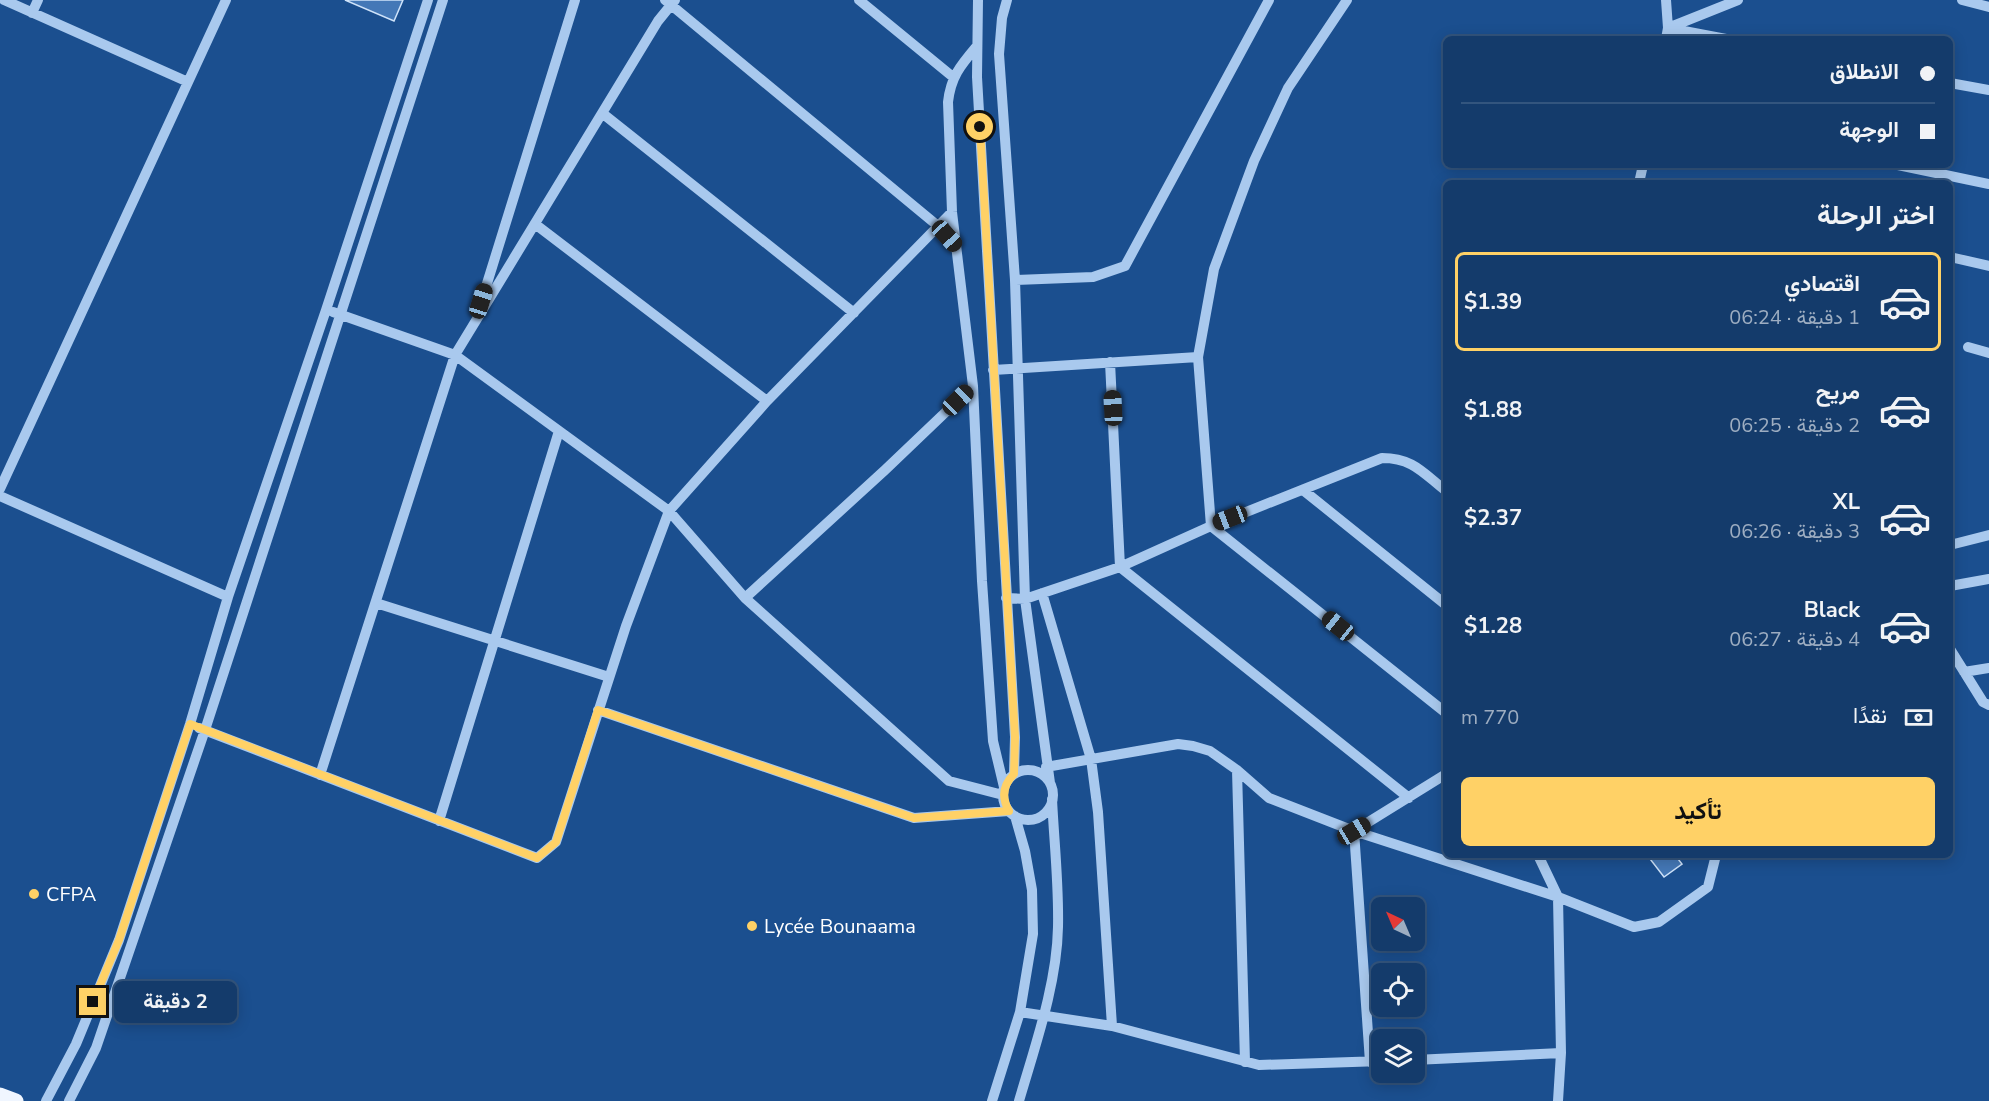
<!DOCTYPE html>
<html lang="ar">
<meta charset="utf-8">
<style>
:root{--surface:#143b6b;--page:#214673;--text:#f1f3f6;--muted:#9dadc1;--line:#33557e;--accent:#ffd166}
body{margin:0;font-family:"Nunito Sans",Vazirmatn,sans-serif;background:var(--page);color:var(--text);direction:rtl;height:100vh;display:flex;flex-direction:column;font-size:22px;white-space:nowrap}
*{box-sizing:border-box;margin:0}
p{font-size:20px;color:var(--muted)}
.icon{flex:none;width:33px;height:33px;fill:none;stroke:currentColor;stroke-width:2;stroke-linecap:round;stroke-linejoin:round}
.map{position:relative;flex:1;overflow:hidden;direction:ltr}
.details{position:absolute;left:1443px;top:180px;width:510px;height:678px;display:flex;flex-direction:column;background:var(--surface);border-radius:9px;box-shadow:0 3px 15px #0003,0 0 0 2px var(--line);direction:rtl}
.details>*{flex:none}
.guide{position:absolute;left:1443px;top:36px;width:510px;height:132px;border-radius:9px;box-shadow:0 3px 15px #0003,0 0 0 2px var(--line);direction:rtl;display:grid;align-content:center;height:132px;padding:0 18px;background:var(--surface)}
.needle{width:39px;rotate:316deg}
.controls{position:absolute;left:1371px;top:897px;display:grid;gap:12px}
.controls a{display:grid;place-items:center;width:54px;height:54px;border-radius:9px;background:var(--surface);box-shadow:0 3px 15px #0003,0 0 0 2px var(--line);font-size:30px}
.end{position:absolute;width:27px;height:27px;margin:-14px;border:8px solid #ffd166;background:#111;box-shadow:0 0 0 3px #111}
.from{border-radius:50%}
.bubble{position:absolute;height:42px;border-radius:9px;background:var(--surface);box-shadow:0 3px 15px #0003,0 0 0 2px var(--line);font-size:20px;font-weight:700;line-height:42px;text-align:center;direction:rtl}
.car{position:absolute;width:18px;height:36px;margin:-18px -9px;border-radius:8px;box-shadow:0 0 4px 2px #0007;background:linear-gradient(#222 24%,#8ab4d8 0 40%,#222 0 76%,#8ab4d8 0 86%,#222 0)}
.guide b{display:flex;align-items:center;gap:21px;height:57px;font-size:22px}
.guide b+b{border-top:2px solid var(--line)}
.guide i{width:15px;height:15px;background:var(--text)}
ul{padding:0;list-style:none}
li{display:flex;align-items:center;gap:18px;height:99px;margin:0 12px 9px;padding:0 6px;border:3px solid transparent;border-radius:9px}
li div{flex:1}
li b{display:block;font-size:22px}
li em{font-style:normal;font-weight:700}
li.active{border-color:var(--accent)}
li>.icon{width:54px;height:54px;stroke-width:1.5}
h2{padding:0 18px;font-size:27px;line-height:72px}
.pay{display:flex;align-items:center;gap:15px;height:66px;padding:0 18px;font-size:22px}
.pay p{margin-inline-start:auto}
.primary-button{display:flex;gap:12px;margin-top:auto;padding:12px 18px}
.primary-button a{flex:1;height:69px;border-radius:9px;background:var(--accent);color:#111;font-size:24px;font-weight:700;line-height:69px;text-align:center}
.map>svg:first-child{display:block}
.building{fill:#4478b7;stroke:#cfe3fa;stroke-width:1.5}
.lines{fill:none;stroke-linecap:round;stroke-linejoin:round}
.minor{stroke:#a9c9ee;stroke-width:10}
.major{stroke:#f0f6ff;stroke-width:15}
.route{stroke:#ffd166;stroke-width:8}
.poi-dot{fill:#ffd166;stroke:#1b4f8f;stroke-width:2}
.labels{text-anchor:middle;stroke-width:4.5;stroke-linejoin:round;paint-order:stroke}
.poi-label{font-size:20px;fill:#fff;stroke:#1b4f8f;text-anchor:start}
</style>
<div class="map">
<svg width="1989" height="1101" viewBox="0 0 1989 1101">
<rect width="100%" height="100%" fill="#1b4f8f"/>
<!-- building -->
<path class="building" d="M345 0H403L394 21Z
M1647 855H1675L1682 864 1664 877Z"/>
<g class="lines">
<!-- minor -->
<path class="minor" d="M4 0 188 82
M665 0 938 226 955 246
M859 0 953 77
M978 0 977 77 1015 737 1014 774
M1007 0 1002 18 999 54 1015 280 1025 599 1050 783
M1347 0 1288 88 1254 161 1214 269 1198 357 1211 526 1446 713
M1962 0 1989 7
M32 13 38 0
M1668 28 1738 0
M1668 28 1726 39
M1666 39 1668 28 1666 0
M977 46C961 65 951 76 948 102L952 212 973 386 982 581 993 741 1004 787
M1950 83 1989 90
M602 113 854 313
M1898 165 1989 184
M1639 183 1643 165
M535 224 767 401
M1950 257 1989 266
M1015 280 1093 277 1125 266 1269 0
M480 306 575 0
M333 312 455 355 669 511 745 598 949 781 1003 795
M1968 347 1989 353
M1110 362 1120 567 1409 798
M993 370 1198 357
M0 489 226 0
M1303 490 1446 605
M0 496 228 597
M1950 545 1989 535
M1950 586 1989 579
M1042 593 1091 759 1098 812 1112 1026
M745 598 885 470 973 386
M1006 598 1025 599 1120 567 1211 526 1382 458C1413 458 1423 473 1446 491
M376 603 609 677
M1950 649 1983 702 1989 705
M1964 672 1989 668
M598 710 914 818 1009 811
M199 728 537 858 556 842 626 626 669 511 767 401 952 212
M1046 767 1178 744 1193 746 1210 751 1237 770 1269 798 1354 831 1558 897 1634 927 1659 922 1708 887 1716 855
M1237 770 1245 1062
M1003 795a25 25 0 1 1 50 0a25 25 0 1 1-50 0Z
M320 775 455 355 658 21 675 0
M439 821 559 431
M1538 855 1558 897 1561 1053 1558 1101
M1020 1012 1112 1026 1259 1065 1382 1061
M1414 1060 1561 1053
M1370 1062 1354 831 1446 774
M46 1101 76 1044 119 940 190 724 228 597 326 310 428 0
M69 1101 96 1048 205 730 443 0
M992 1101 1020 1012 1033 934 1032 890 1025 851 1015 816
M1019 1101C1035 1046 1057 984 1058 927 1059 884 1054 841 1052 799"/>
<!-- major -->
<path class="major" d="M0 1095 16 1101"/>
</g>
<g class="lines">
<!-- route -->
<path class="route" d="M93 1002 119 940 190 724 537 858 556 842 598 710 914 818 1009 811C1001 797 1003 785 1014 774L1015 737 980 127"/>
</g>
<!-- markers -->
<g class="poi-dot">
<circle cx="34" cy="894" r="6"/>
<circle cx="752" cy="926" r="6"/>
</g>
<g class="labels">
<!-- poi labels -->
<g class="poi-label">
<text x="46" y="901">CFPA</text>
<text x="764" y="933">Lycée Bounaama</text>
</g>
</g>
</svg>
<div class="controls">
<a><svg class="needle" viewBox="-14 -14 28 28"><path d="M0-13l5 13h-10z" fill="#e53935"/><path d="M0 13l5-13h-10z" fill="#9dadc1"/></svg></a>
<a><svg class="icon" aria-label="locate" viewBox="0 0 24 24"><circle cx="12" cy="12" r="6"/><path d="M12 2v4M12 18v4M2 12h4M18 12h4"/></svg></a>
<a><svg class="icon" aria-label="layers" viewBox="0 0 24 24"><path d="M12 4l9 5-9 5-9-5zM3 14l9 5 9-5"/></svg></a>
</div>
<i class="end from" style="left:980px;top:127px"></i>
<i class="end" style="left:93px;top:1002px"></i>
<div class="bubble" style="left:114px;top:981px;width:123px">2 دقيقة</div>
<i class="car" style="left:947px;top:236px;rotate:138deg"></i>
<i class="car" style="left:481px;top:301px;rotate:17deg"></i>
<i class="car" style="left:958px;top:400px;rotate:46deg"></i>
<i class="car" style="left:1113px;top:408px;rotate:357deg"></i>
<i class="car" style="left:1230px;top:518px;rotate:249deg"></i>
<i class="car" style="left:1338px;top:626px;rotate:309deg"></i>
<i class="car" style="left:1354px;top:831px;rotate:59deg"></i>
<div class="guide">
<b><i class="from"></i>الانطلاق</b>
<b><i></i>الوجهة</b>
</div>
<section class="details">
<h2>اختر الرحلة</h2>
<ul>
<li class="active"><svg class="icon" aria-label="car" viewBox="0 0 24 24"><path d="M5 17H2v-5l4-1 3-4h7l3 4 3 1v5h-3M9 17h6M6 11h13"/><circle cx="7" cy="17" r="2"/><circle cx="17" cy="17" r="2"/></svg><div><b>اقتصادي</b><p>1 دقيقة · 06:24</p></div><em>$1.39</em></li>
<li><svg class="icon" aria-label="car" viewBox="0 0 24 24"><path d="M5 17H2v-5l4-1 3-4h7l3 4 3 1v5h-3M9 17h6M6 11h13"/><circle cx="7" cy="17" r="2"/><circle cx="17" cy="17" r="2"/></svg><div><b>مريح</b><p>2 دقيقة · 06:25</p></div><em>$1.88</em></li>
<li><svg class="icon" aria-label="car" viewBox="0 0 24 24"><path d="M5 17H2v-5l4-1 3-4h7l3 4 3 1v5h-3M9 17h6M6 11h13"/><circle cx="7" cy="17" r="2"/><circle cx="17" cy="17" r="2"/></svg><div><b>XL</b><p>3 دقيقة · 06:26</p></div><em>$2.37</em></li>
<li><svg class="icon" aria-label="car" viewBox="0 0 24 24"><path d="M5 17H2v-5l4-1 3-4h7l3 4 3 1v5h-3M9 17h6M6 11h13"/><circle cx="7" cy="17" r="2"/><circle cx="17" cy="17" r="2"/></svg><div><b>Black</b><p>4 دقيقة · 06:27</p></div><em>$1.28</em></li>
</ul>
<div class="pay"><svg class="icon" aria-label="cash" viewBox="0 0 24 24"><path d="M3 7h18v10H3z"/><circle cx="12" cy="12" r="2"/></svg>نقدًا<p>770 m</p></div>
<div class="primary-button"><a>تأكيد</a></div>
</section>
</div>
